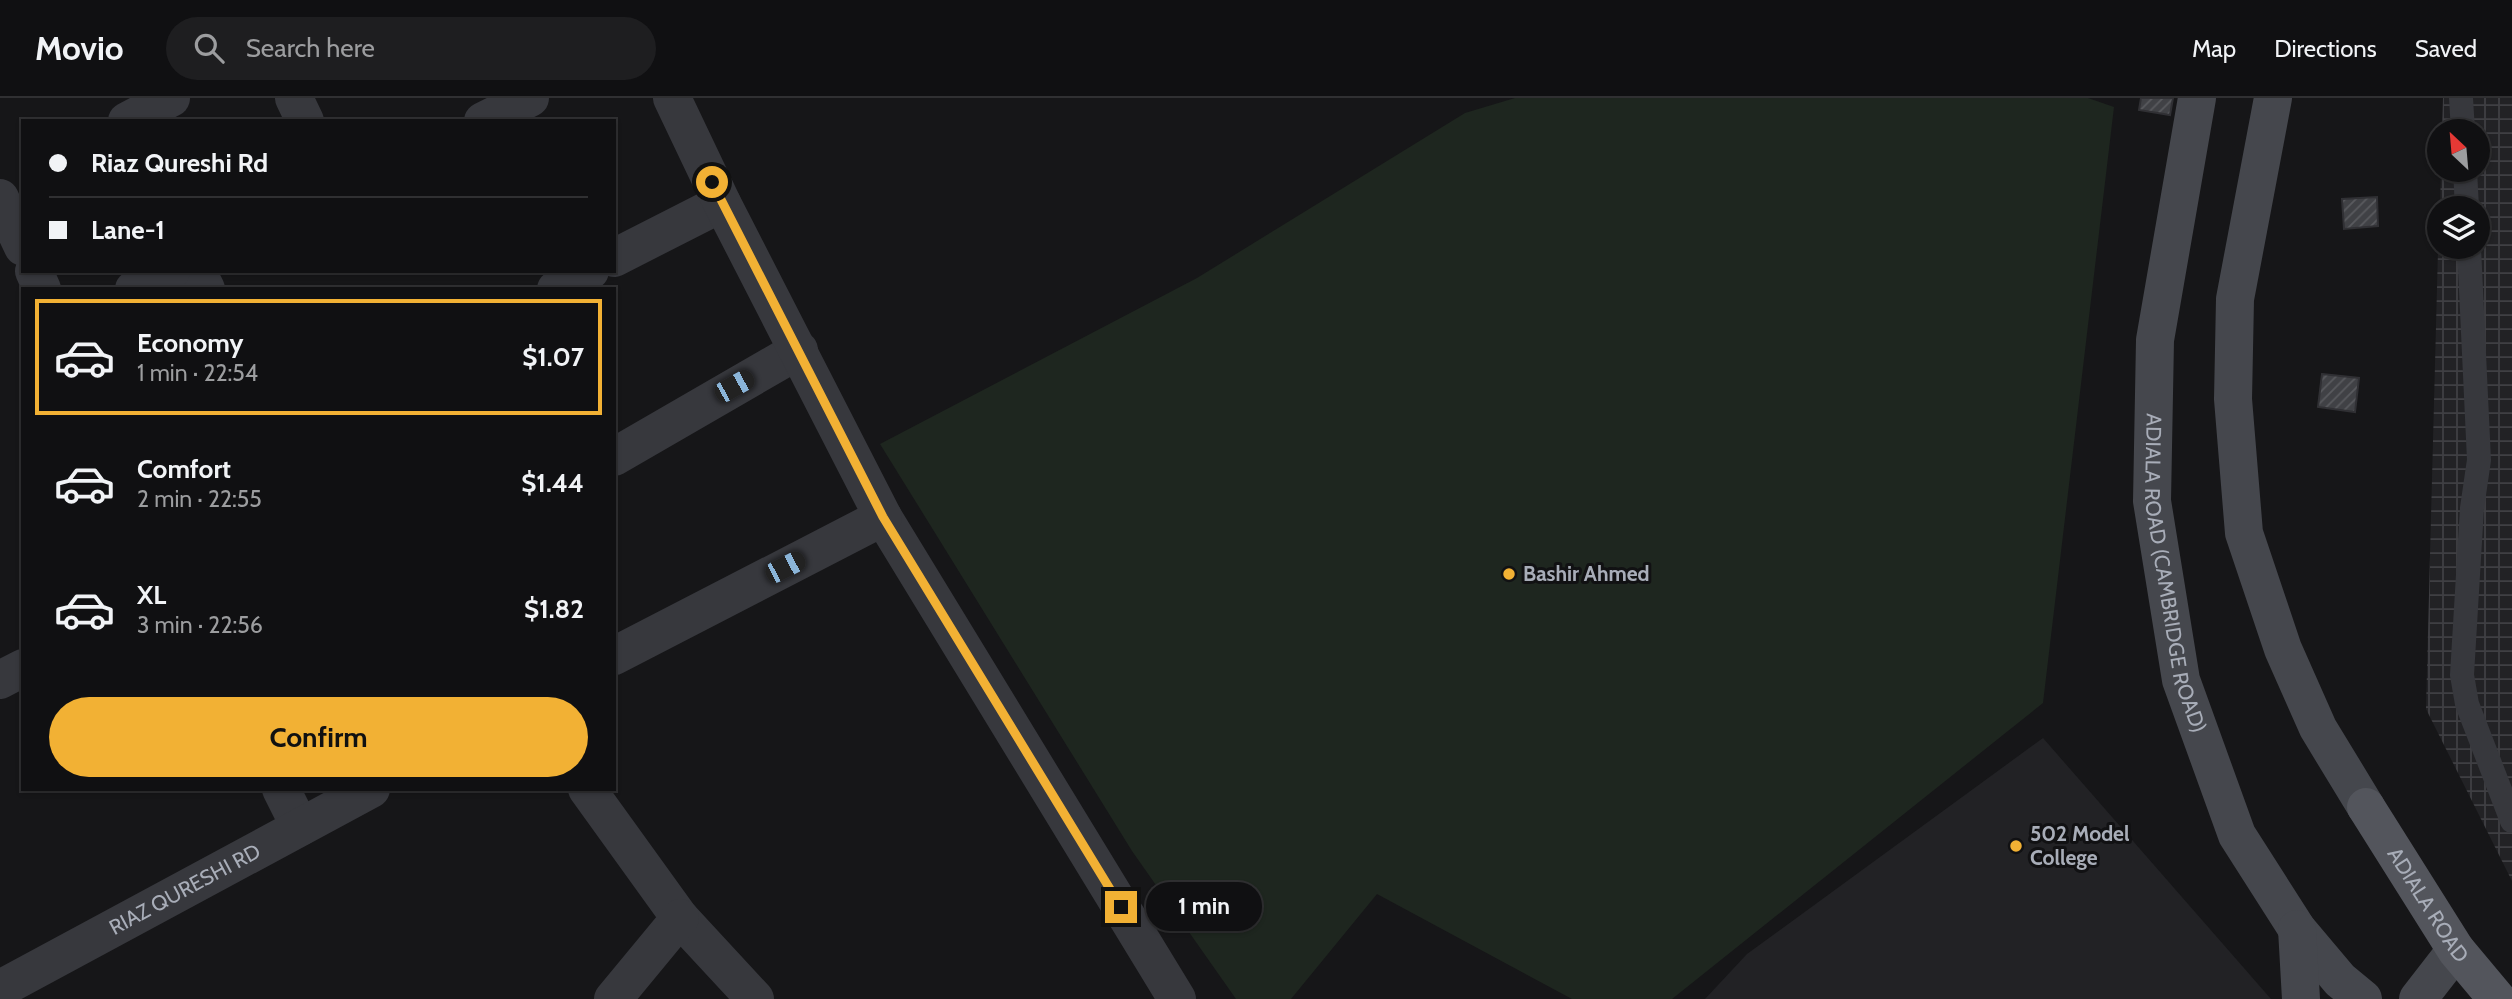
<!DOCTYPE html>
<meta charset="utf-8">
<style>
:root{--surface:#101012;--page:#1e1e20;--text:#f1f3f6;--muted:#9c9d9f;--line:#303032;--accent:#f2b134}
body{margin:0;font-family:Cabin,sans-serif;background:var(--page);color:var(--text);height:100vh;display:flex;flex-direction:column;font-size:26px;white-space:nowrap}
*{box-sizing:border-box;margin:0}
p{font-size:23px;color:var(--muted)}
.icon{flex:none;width:38px;height:38px;fill:none;stroke:currentColor;stroke-width:2;stroke-linecap:round;stroke-linejoin:round}
.map{position:relative;flex:1;overflow:hidden}
.panel{position:absolute;left:21px;top:189px;width:595px;height:504px;display:flex;flex-direction:column;background:var(--surface);border-radius:0px;box-shadow:0 2px 5px #0004,0 0 0 2px var(--line)}
.panel>*{flex:none}
.banner{position:absolute;left:21px;top:21px;width:595px;height:154px;border-radius:0px;box-shadow:0 2px 5px #0004,0 0 0 2px var(--line);display:grid;align-content:center;height:154px;padding:0 28px;background:var(--surface)}
.needle{width:46px;rotate:334deg}
.controls{position:absolute;left:2427px;top:21px;display:grid;gap:14px}
.controls a{display:grid;place-items:center;width:63px;height:63px;border-radius:50%;background:var(--surface);box-shadow:0 2px 5px #0004,0 0 0 2px var(--line);font-size:35px}
.end{position:absolute;width:32px;height:32px;margin:-16px;border:9px solid #f2b134;background:#111;box-shadow:0 0 0 4px #111}
.from{border-radius:50%}
.bubble{position:absolute;height:49px;border-radius:24px;background:var(--surface);box-shadow:0 2px 5px #0004,0 0 0 2px var(--line);font-size:23px;font-weight:700;line-height:49px;text-align:center}
.car{position:absolute;width:21px;height:42px;margin:-21px -10px;border-radius:9px;box-shadow:0 0 5px 2px #0007;background:linear-gradient(#222 24%,#8ab4d8 0 40%,#222 0 76%,#8ab4d8 0 86%,#222 0)}
.banner b{display:flex;align-items:center;gap:24px;height:66px;font-size:26px}
.banner b+b{border-top:2px solid var(--line)}
.banner i{width:18px;height:18px;background:var(--text)}
ul{padding:12px 0 0;list-style:none}
li{display:flex;align-items:center;gap:21px;height:116px;margin:0 14px 10px;padding:0 14px;border:4px solid transparent;border-radius:0px}
li div{flex:1}
li b{display:block;font-size:26px}
li em{font-style:normal;font-weight:700}
li.current{border-color:var(--accent)}
li>.icon{width:63px;height:63px;stroke-width:1.5}
.cta{display:flex;gap:14px;margin-top:auto;padding:14px 28px}
.cta a{flex:1;height:80px;border-radius:42px;background:var(--accent);color:#111;font-size:28px;font-weight:700;line-height:80px;text-align:center}
header{display:flex;align-items:center;gap:42px;box-sizing:border-box;height:98px;padding:0 35px;background:var(--surface);border-bottom:2px solid var(--line)}
header strong{font-size:33px}
nav{display:flex;gap:38px;margin-inline-start:auto;font-size:24px}
.search{width:490px;height:63px;background:var(--page);display:flex;align-items:center;gap:18px;box-sizing:border-box;padding:0 24px;border-radius:38px;color:var(--muted);font-size:26px}
.map>svg:first-child{display:block}
.built{fill:#222225}
.industrial{fill:url(#industrial-grid)}
.pitch{fill:#1e261f}
.building{fill:url(#building-hatch);stroke:#303034;stroke-width:2}
.lines{fill:none;stroke-linecap:round;stroke-linejoin:round}
.service{stroke:#37383d;stroke-width:24}
.minor{stroke:#37383d;stroke-width:38}
.secondary{stroke:#45474d;stroke-width:38}
.primary{stroke:#53555c;stroke-width:38}
.route{stroke:#f2b134;stroke-width:9}
.poi-dot{fill:#f2b134;stroke:#111113;stroke-width:2.5}
.labels{text-anchor:middle;stroke-width:6;stroke-linejoin:round;paint-order:stroke}
.street-label{font-size:21px;fill:#a8adb8;stroke:#111113}
.poi-label{font-size:21px;font-weight:bold;fill:#a8adb8;stroke:#111113;text-anchor:start}
</style>
<header>
<strong>Movio</strong>
<div class="search"><svg class="icon" aria-label="search" viewBox="0 0 24 24"><circle cx="10" cy="10" r="6"/><path d="M15 15l6 6"/></svg>Search here</div>
<nav><a>Map</a><a>Directions</a><a>Saved</a></nav>
</header>
<div class="map">
<svg width="2512" height="901" viewBox="0 0 2512 901">
<defs>
<pattern id="industrial-grid" width="8" height="8" patternUnits="userSpaceOnUse" patternTransform="scale(1.75)"><rect width="8" height="8" fill="#222225"/><path d="M0 4h8M4 0v8" fill="none" stroke="#3f3f43"/></pattern>
<pattern id="building-hatch" width="6" height="6" patternUnits="userSpaceOnUse" patternTransform="scale(1.75)"><rect width="6" height="6" fill="#404145"/><path d="M-1 1l2-2M0 6l6-6M5 7l2-2" fill="none" stroke="#595a5e"/></pattern>
</defs>
<rect width="100%" height="100%" fill="#161618"/>
<!-- built -->
<path class="built" d="M2043 640 2271 901H1705L1747 856Z"/>
<!-- industrial -->
<path class="industrial" d="M2443 0H2512V783L2426 611 2439 114 2440 149H2478V110H2440L2441 72H2478V33H2442Z"/>
<!-- pitch -->
<path class="pitch" d="M1515 0H2088L2114 9 2043 605 1672 901H1572L1377 796 1291 901H1236L1132 753 880 346 1197 180 1465 15Z"/>
<!-- building -->
<path class="building" d="M2141 0H2173L2170 17 2139 12Z
M2377 99 2378 128 2344 131 2342 101Z
M2322 276 2359 280 2355 314 2318 309Z"/>
<g class="lines">
<!-- service -->
<path class="service" d="M2461 0 2463 33
M2465 72 2467 110
M2469 149 2479 362 2472 410 2462 577 2467 606 2512 723"/>
<!-- minor -->
<g class="minor">
<path d="M294 0 305 23"/>
<path d="M127 23 171 0"/>
<path d="M483 23 530 0"/>
<path d="M0 100 23 149"/>
<path d="M614 160 722 105"/>
<path d="M34 173 42 191"/>
<path d="M197 173 206 191"/>
<path d="M134 191 171 173"/>
<path d="M556 191 590 173"/>
<path d="M614 359 799 252"/>
<path d="M883 419 1177 901"/>
<path d="M614 558 883 419 722 105 672 0"/>
<path d="M0 582 23 570"/>
<path d="M281 691 300 729"/>
<path d="M587 691 680 820 755 901"/>
<path id="s1" d="M0 891 371 691"/>
<path d="M613 901 680 820"/>
</g>
<!-- secondary -->
<g class="secondary">
<path id="s2" d="M2197 0 2155 242 2152 403 2181 582 2237 737 2297 831 2340 882 2363 901"/>
<path d="M2273 0 2235 201 2233 301 2244 435 2283 551 2318 630 2366 709"/>
<path d="M2297 831 2301 901"/>
<path d="M2418 901 2456 852"/>
</g>
<!-- primary -->
<path class="primary" id="s3" d="M2366 709 2456 852 2497 901"/>
</g>
<g class="lines">
<!-- route -->
<path class="route" d="M712 84 883 419 1121 809"/>
</g>
<!-- markers -->
<g class="poi-dot">
<circle cx="1509" cy="476" r="7"/>
<circle cx="2016" cy="748" r="7"/>
</g>
<g class="labels">
<!-- street labels -->
<g class="street-label">
<text dy="7" stroke="none"><textPath href="#s2" startOffset="481">ADIALA ROAD (CAMBRIDGE ROAD)</textPath></text>
<text dy="7" stroke="none"><textPath href="#s1" startOffset="210">RIAZ QURESHI RD</textPath></text>
<text dy="7" stroke="none"><textPath href="#s3" startOffset="116">ADIALA ROAD</textPath></text>
</g>
<!-- poi labels -->
<g class="poi-label">
<text x="1523" y="483">Bashir Ahmed</text>
<text x="2030" y="743">502 Model<tspan x="2030" dy="24">College</tspan></text>
</g>
</g>
</svg>
<div class="controls">
<a><svg class="needle" viewBox="-14 -14 28 28"><path d="M0-13l5 13h-10z" fill="#e53935"/><path d="M0 13l5-13h-10z" fill="#9c9d9f"/></svg></a>
<a><svg class="icon" aria-label="layers" viewBox="0 0 24 24"><path d="M12 4l9 5-9 5-9-5zM3 14l9 5 9-5"/></svg></a>
</div>
<i class="end from" style="left:712px;top:84px"></i>
<i class="end" style="left:1121px;top:809px"></i>
<div class="bubble" style="left:1146px;top:784px;width:116px">1 min</div>
<i class="car" style="left:734px;top:288px;rotate:61deg"></i>
<i class="car" style="left:785px;top:469px;rotate:63deg"></i>
<div class="banner">
<b><i class="from"></i>Riaz Qureshi Rd</b>
<b><i></i>Lane-1</b>
</div>
<section class="panel">
<ul>
<li class="current"><svg class="icon" aria-label="car" viewBox="0 0 24 24"><path d="M5 17H2v-5l4-1 3-4h7l3 4 3 1v5h-3M9 17h6M6 11h13"/><circle cx="7" cy="17" r="2"/><circle cx="17" cy="17" r="2"/></svg><div><b>Economy</b><p>1 min · 22:54</p></div><em>$1.07</em></li>
<li><svg class="icon" aria-label="car" viewBox="0 0 24 24"><path d="M5 17H2v-5l4-1 3-4h7l3 4 3 1v5h-3M9 17h6M6 11h13"/><circle cx="7" cy="17" r="2"/><circle cx="17" cy="17" r="2"/></svg><div><b>Comfort</b><p>2 min · 22:55</p></div><em>$1.44</em></li>
<li><svg class="icon" aria-label="car" viewBox="0 0 24 24"><path d="M5 17H2v-5l4-1 3-4h7l3 4 3 1v5h-3M9 17h6M6 11h13"/><circle cx="7" cy="17" r="2"/><circle cx="17" cy="17" r="2"/></svg><div><b>XL</b><p>3 min · 22:56</p></div><em>$1.82</em></li>
</ul>
<div class="cta"><a>Confirm</a></div>
</section>
</div>
